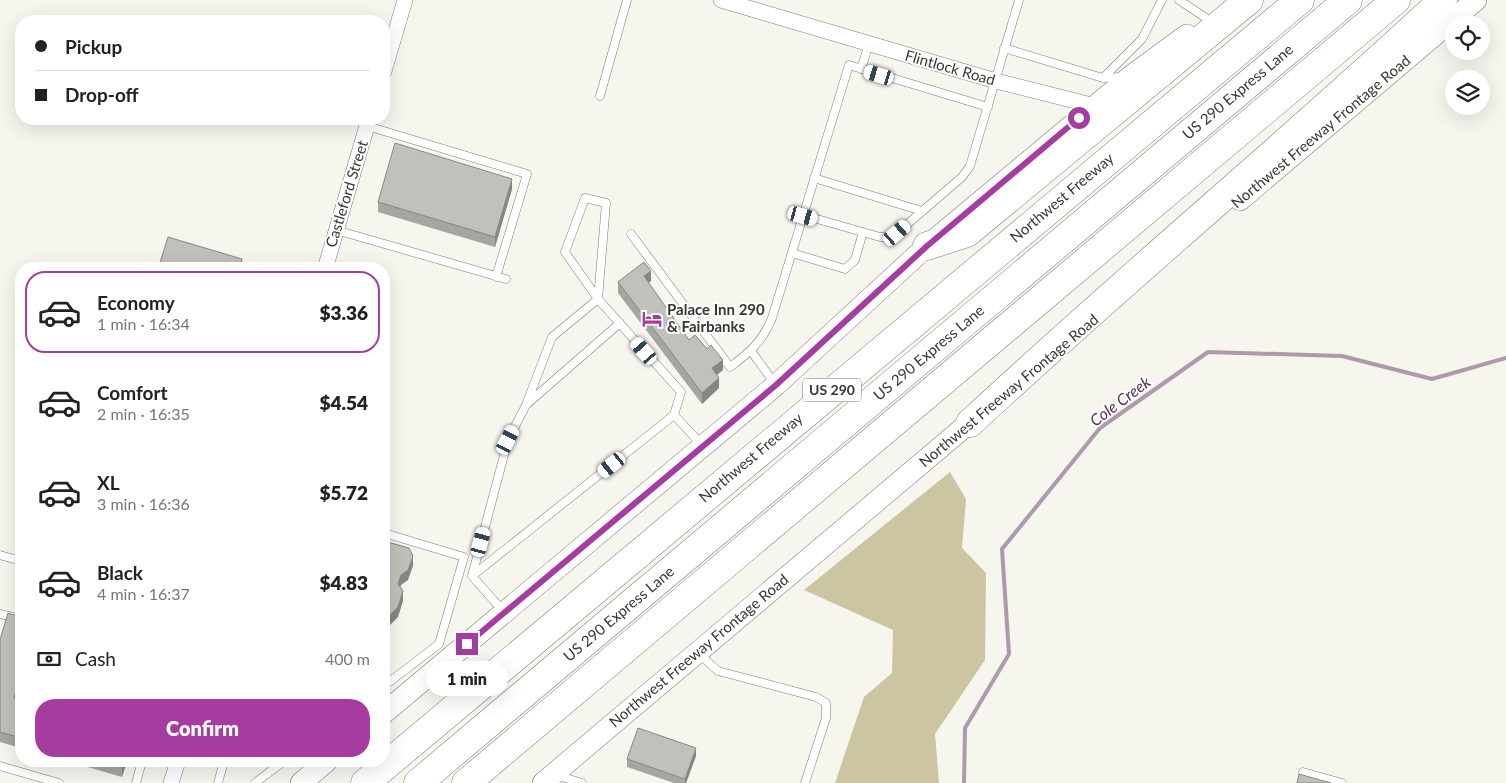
<!DOCTYPE html>
<meta charset="utf-8">
<style>
:root{--surface:#fff;--page:#f2f2f2;--text:#222;--muted:#767676;--line:#e0e0e0;--accent:#a53c9f}
body{margin:0;font-family:Lato,sans-serif;background:var(--page);color:var(--text);height:100vh;display:flex;flex-direction:column;font-size:19px;white-space:nowrap}
*{box-sizing:border-box;margin:0}
p{font-size:16px;color:var(--muted)}
.icon{flex:none;width:28px;height:28px;fill:none;stroke:currentColor;stroke-width:2;stroke-linecap:round;stroke-linejoin:round}
.map{position:relative;flex:1;overflow:hidden}
.sheet{position:absolute;left:15px;top:262px;width:375px;height:505px;display:flex;flex-direction:column;background:var(--surface);border-radius:20px;box-shadow:0 5px 20px #0002}
.sheet>*{flex:none}
.top-card{position:absolute;left:15px;top:15px;width:375px;height:110px;border-radius:20px;box-shadow:0 5px 20px #0002;display:grid;align-content:center;height:110px;padding:0 20px;background:var(--surface)}
.tools{position:absolute;left:1445px;top:15px;display:grid;gap:10px}
.tools a{display:grid;place-items:center;width:45px;height:45px;border-radius:50%;background:var(--surface);box-shadow:0 5px 20px #0002;font-size:25px}
.end{position:absolute;width:22px;height:22px;margin:-11px;border:6px solid #a53c9f;background:#fff;box-shadow:0 0 0 2px #fff}
.from{border-radius:50%}
.bubble{position:absolute;height:35px;border-radius:18px;background:var(--surface);box-shadow:0 5px 20px #0002;font-size:16px;font-weight:800;line-height:35px;text-align:center}
.car{position:absolute;width:15px;height:30px;margin:-15px -8px;border-radius:6px;box-shadow:0 0 4px 1px #0007;background:linear-gradient(#fff 24%,#345 0 40%,#fff 0 76%,#345 0 86%,#fff 0)}
.top-card b{display:flex;align-items:center;gap:18px;height:48px;font-size:19px}
.top-card b+b{border-top:1px solid var(--line)}
.top-card i{width:12px;height:12px;background:var(--text)}
ul{padding:9px 0 0;list-style:none}
li{display:flex;align-items:center;gap:15px;height:82px;margin:0 10px 8px;padding:0 10px;border:2px solid transparent;border-radius:20px}
li div{flex:1}
li b{display:block;font-size:19px}
li em{font-style:normal;font-weight:800}
li.selected{border-color:var(--accent)}
li>.icon{width:45px;height:45px;stroke-width:1.5}
.pay{display:flex;align-items:center;gap:12px;height:55px;padding:0 20px;font-size:19px}
.pay p{margin-inline-start:auto}
.action{display:flex;gap:10px;margin-top:auto;padding:10px 20px}
.action a{flex:1;height:58px;border-radius:20px;background:var(--accent);color:#fff;font-size:20px;font-weight:800;line-height:58px;text-align:center}
.map>svg:first-child{display:block}
.green{fill:#cbc6a1}
.lines{fill:none;stroke-linecap:round;stroke-linejoin:round}
.stream{stroke:#b099ac;stroke-width:4}
.lane-casing{stroke:#7d7c76;stroke-width:9}
.street-casing{stroke:#7d7c76;stroke-width:16}
.secondary-casing{stroke:#7d7c76;stroke-width:22}
.highway-casing{stroke:#7d7c76;stroke-width:29}
.lane{stroke:#fff;stroke-width:8}
.street{stroke:#fff;stroke-width:15}
.secondary{stroke:#fff;stroke-width:21}
.highway{stroke:#fff;stroke-width:28}
.wall{fill:#a6a5a0}
.shaded-wall{fill:#878682}
.building{fill:#c1c0ba;stroke:#878682}
.route{stroke:#a53c9f;stroke-width:6}
.labels{text-anchor:middle;stroke-width:4;stroke-linejoin:round;paint-order:stroke}
.shield{fill:#fff;stroke:#727270;stroke-width:1}
.shield-label{font-size:14px;font-weight:bold;fill:#363633}
.street-label{font-size:15px;fill:#363633;stroke:#fff}
.poi-label{font-size:15px;font-weight:bold;fill:#363633;stroke:#fff;text-anchor:start}
.water-label{font-size:16px;font-style:italic;fill:#572e54;stroke:#fff}
</style>
<div class="map">
<svg width="1506" height="783" viewBox="0 0 1506 783">
<rect width="100%" height="100%" fill="#f6f5ee"/>
<!-- green -->
<path class="green" d="M950 472 966 499 962 548 986 573 985 660 935 734 939 783H835L864 697 892 673 893 630 804 590Z"/>
<g class="lines">
<!-- stream -->
<path class="stream" d="M964 783 965 728 1009 654 1002 549 1100 428 1208 352 1342 356 1432 379 1506 358"/>
<defs>
<path id="lane" d="M1179 0 1209 20
M1004 48 1103 78 1121 77
M861 69 869 44
M1103 78 1142 39 1162 0
M600 96 627 0
M367 126 527 174 496 277
M814 178 922 211
M803 215 880 237H887L897 233 962 177 970 166 1019 0
M336 230 506 279
M631 234 730 367C749 353 763 341 772 318L849 65 988 107
M792 253 845 269 855 260 863 232
M751 351 775 384
M527 404 620 323
M384 533 464 557 439 644 384 686
M0 555 21 561
M472 576 508 440 526 405 552 337 598 299 565 252 585 198 606 203 598 299 681 392 674 415
M503 611 472 576 674 415 702 445
M0 614 21 619
M699 654 718 671 816 697 826 703V718L805 783
M0 766 59 783
M1303 772 1342 783
M556 775 582 783
M136 783 142 761
M218 783 224 761
M255 783 284 761"/>
<path id="street" d="M721 0 996 81 1095 106
M384 71 405 0
M325 269 369 119
M171 783 178 761"/>
<path id="secondary" d="M1240 200 1476 0
M384 713 776 385 927 246 1131 76 1187 35
M301 783 327 761
M543 783 981 413"/>
<path id="highway" d="M927 246 967 233 1249 0
M970 423C1125 279 1288 144 1443 0
M365 783 1300 0
M418 783 1348 0
M466 783 1396 0"/>
</defs>
<!-- lane casing -->
<use href="#lane" class="lane-casing"/>
<!-- street casing -->
<use href="#street" class="street-casing"/>
<!-- secondary casing -->
<use href="#secondary" class="secondary-casing"/>
<!-- highway casing -->
<use href="#highway" class="highway-casing"/>
<!-- lane -->
<use href="#lane" class="lane"/>
<!-- street -->
<use href="#street" class="street"/>
<!-- secondary -->
<use href="#secondary" class="secondary"/>
<!-- highway -->
<use href="#highway" class="highway"/>
</g>
<!-- wall -->
<path class="wall" d="M512 189 495 247 378 212V202Z
M651 281 648 283 689 340 723 370 717 375 719 388 702 404 618 293V282Z
M21 479V497L19 496V486Z
M0 640 17 699 21 700V748L0 742Z
M696 756 686 783H674L627 767V759Z
M67 761H127L122 777Z"/>
<!-- shaded-wall -->
<path class="shaded-wall" d="M512 179V189L495 247V237Z
M242 259V269H239Z
M651 271V281L644 286V276Z
M723 360V370L712 378V368Z
M719 378V388L702 404V393Z
M413 556V566L408 580 401 585 398 594V584L401 575Z
M403 591V601L398 617 384 631V621Z
M21 671V682L14 708V698Z
M696 748V756L686 783H685V779Z
M124 761H127L122 777V767Z"/>
<!-- building -->
<path class="building" d="M395 143 512 179 495 237 378 202Z
M168 237 242 259 239 269H158Z
M644 262 651 271 644 276 689 340 695 335 707 349 711 345 723 360 712 368 719 378 702 393 618 282Z
M21 479V487L19 486Z
M384 541 409 548 413 556 408 570 401 575 398 584 403 591 398 607 384 621Z
M8 613 21 617V671L14 698 21 700V738L0 732V640Z
M638 728 696 748 685 779 627 759Z
M103 761H124L122 767Z
M1299 774 1331 783H1297Z"/>
<g class="lines">
<!-- route -->
<path class="route" d="M467 644 776 385 927 246 1079 118"/>
</g>
<!-- icons -->
<defs>
<symbol id="hotel-bare" viewBox="-9 -9 18 18"><path d="M-6-4.5h1.5V1H6V5H4.5V3h-9V5H-6ZM-4 0a1.8 1.8 0 1 1 3.6 0ZM.5 0V-2.5h3Q6-2.5 6 0Z" fill="#a53c9f" stroke="#fff" stroke-width="2.5" paint-order="stroke"/></symbol>
</defs>
<g fill-rule="evenodd">
<use href="#hotel-bare" x="638" y="305" width="28" height="28"/>
</g>
<g class="labels">
<!-- shield labels -->
<rect class="shield" x="803" y="378.5" width="58" height="23" rx="4"/>
<g class="shield-label">
<text x="832" y="395">US 290</text>
</g>
<!-- street labels -->
<g class="street-label">
<text transform="translate(950 68) rotate(16)" y="5">Flintlock Road</text>
<text transform="translate(1238 92) rotate(-40)" y="5">US 290 Express Lane</text>
<text transform="translate(1321 132) rotate(-40)" y="5">Northwest Freeway Frontage Road</text>
<text transform="translate(347 194) rotate(-73)" y="5">Castleford Street</text>
<text transform="translate(1062 198) rotate(-40)" y="5">Northwest Freeway</text>
<text transform="translate(929 353) rotate(-40)" y="5">US 290 Express Lane</text>
<text transform="translate(1009 391) rotate(-40)" y="5">Northwest Freeway Frontage Road</text>
<text transform="translate(751 458) rotate(-40)" y="5">Northwest Freeway</text>
<text transform="translate(619 614) rotate(-40)" y="5">US 290 Express Lane</text>
<text transform="translate(699 651) rotate(-40)" y="5">Northwest Freeway Frontage Road</text>
</g>
<!-- poi labels -->
<g class="poi-label">
<text x="667" y="315">Palace Inn 290<tspan x="667" dy="17">&amp; Fairbanks</tspan></text>
</g>
<!-- water labels -->
<g class="water-label">
<text transform="translate(1120 401) rotate(-37)" y="6">Cole Creek</text>
</g>
</g>
</svg>
<div class="tools">
<a><svg class="icon" aria-label="locate" viewBox="0 0 24 24"><circle cx="12" cy="12" r="6"/><path d="M12 2v4M12 18v4M2 12h4M18 12h4"/></svg></a>
<a><svg class="icon" aria-label="layers" viewBox="0 0 24 24"><path d="M12 4l9 5-9 5-9-5zM3 14l9 5 9-5"/></svg></a>
</div>
<i class="end from" style="left:1079px;top:118px"></i>
<i class="end" style="left:467px;top:644px"></i>
<div class="bubble" style="left:426px;top:661px;width:82px">1 min</div>
<i class="car" style="left:879px;top:75px;rotate:287deg"></i>
<i class="car" style="left:803px;top:216px;rotate:105deg"></i>
<i class="car" style="left:897px;top:233px;rotate:49deg"></i>
<i class="car" style="left:644px;top:351px;rotate:319deg"></i>
<i class="car" style="left:508px;top:440px;rotate:27deg"></i>
<i class="car" style="left:612px;top:465px;rotate:231deg"></i>
<i class="car" style="left:481px;top:542px;rotate:15deg"></i>
<div class="top-card">
<b><i class="from"></i>Pickup</b>
<b><i></i>Drop-off</b>
</div>
<section class="sheet">
<ul>
<li class="selected"><svg class="icon" aria-label="car" viewBox="0 0 24 24"><path d="M5 17H2v-5l4-1 3-4h7l3 4 3 1v5h-3M9 17h6M6 11h13"/><circle cx="7" cy="17" r="2"/><circle cx="17" cy="17" r="2"/></svg><div><b>Economy</b><p>1 min · 16:34</p></div><em>$3.36</em></li>
<li><svg class="icon" aria-label="car" viewBox="0 0 24 24"><path d="M5 17H2v-5l4-1 3-4h7l3 4 3 1v5h-3M9 17h6M6 11h13"/><circle cx="7" cy="17" r="2"/><circle cx="17" cy="17" r="2"/></svg><div><b>Comfort</b><p>2 min · 16:35</p></div><em>$4.54</em></li>
<li><svg class="icon" aria-label="car" viewBox="0 0 24 24"><path d="M5 17H2v-5l4-1 3-4h7l3 4 3 1v5h-3M9 17h6M6 11h13"/><circle cx="7" cy="17" r="2"/><circle cx="17" cy="17" r="2"/></svg><div><b>XL</b><p>3 min · 16:36</p></div><em>$5.72</em></li>
<li><svg class="icon" aria-label="car" viewBox="0 0 24 24"><path d="M5 17H2v-5l4-1 3-4h7l3 4 3 1v5h-3M9 17h6M6 11h13"/><circle cx="7" cy="17" r="2"/><circle cx="17" cy="17" r="2"/></svg><div><b>Black</b><p>4 min · 16:37</p></div><em>$4.83</em></li>
</ul>
<div class="pay"><svg class="icon" aria-label="cash" viewBox="0 0 24 24"><path d="M3 7h18v10H3z"/><circle cx="12" cy="12" r="2"/></svg>Cash<p>400 m</p></div>
<div class="action"><a>Confirm</a></div>
</section>
</div>
